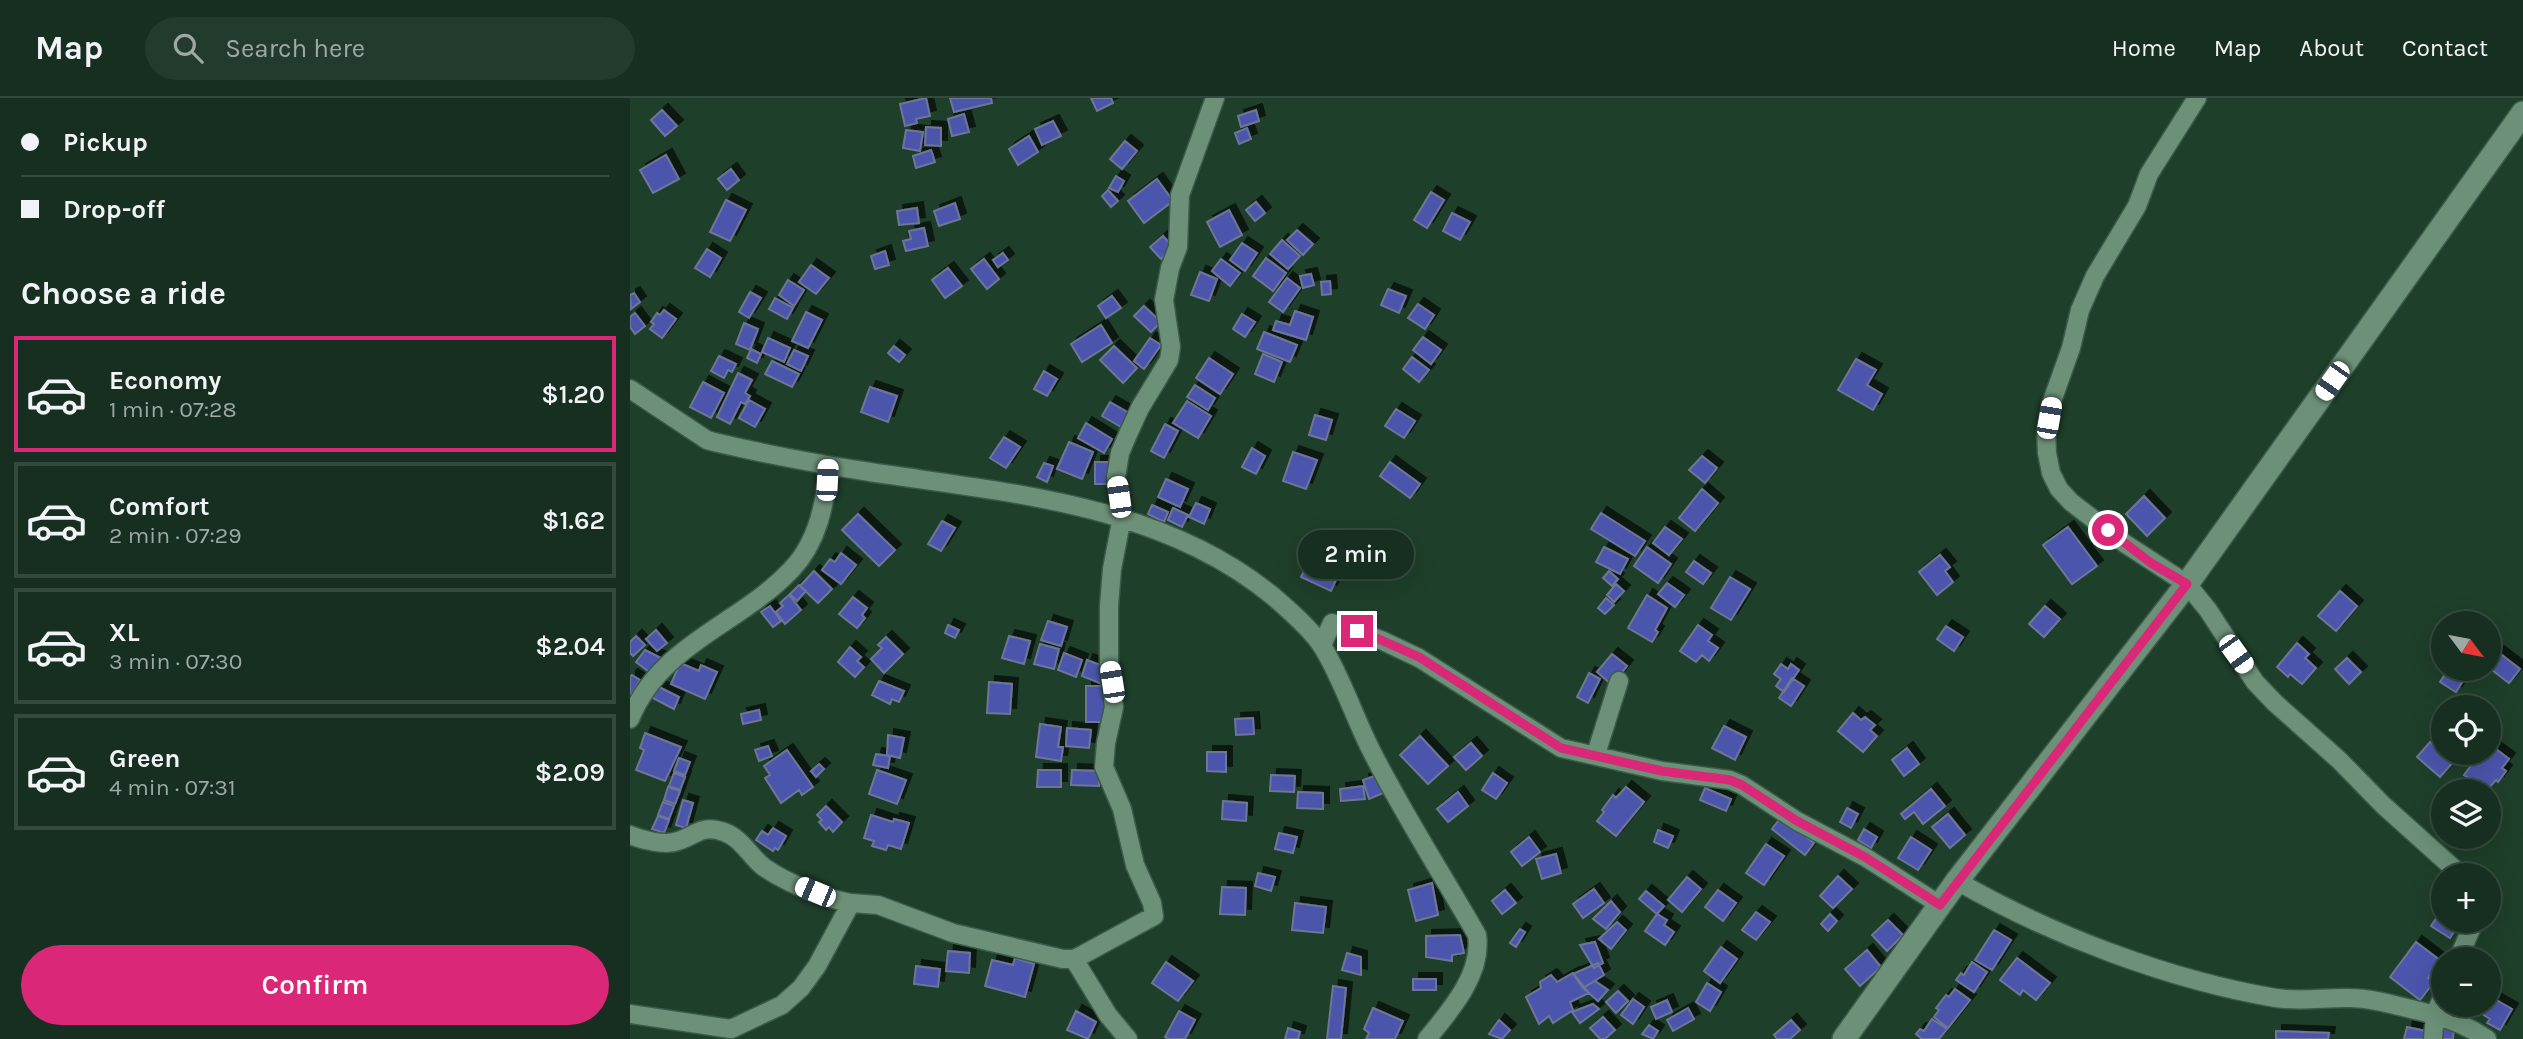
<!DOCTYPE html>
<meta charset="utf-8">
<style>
:root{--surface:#162f20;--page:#233b2d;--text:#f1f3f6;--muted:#9ea9a5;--line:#354a3e;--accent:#db2777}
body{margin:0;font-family:Karla,sans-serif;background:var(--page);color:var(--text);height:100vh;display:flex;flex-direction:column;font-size:26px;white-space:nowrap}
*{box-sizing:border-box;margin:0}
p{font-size:23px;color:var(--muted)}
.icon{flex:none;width:38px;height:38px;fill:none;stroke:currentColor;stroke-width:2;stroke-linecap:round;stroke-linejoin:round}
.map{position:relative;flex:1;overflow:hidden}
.panel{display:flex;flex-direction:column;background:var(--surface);width:630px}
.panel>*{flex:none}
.banner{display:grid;align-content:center;height:154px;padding:0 21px;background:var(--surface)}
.needle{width:46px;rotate:122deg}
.fabs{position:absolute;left:1801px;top:513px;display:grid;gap:14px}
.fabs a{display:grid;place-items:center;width:70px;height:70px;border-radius:50%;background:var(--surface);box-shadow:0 7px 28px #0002,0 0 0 2px var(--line);font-size:35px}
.end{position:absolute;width:32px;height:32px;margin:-16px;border:9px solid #db2777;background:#fff;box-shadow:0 0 0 4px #fff}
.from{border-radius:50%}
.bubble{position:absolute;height:49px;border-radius:24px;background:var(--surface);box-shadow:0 7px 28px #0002,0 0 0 2px var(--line);font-size:23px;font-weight:600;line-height:49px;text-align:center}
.car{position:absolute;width:21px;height:42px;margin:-21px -10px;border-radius:9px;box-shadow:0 0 5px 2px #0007;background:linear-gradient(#fff 24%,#345 0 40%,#fff 0 76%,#345 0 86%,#fff 0)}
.banner b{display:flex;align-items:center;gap:24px;height:66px;font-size:26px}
.banner b+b{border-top:2px solid var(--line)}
.banner i{width:18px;height:18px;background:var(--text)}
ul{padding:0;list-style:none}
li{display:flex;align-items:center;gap:21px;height:116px;margin:0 14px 10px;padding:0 7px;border:4px solid var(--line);border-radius:0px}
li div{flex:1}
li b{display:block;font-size:26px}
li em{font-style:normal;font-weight:600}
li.active{border-color:var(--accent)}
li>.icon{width:63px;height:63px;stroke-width:1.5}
h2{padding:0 21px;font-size:32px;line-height:84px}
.primary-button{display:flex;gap:14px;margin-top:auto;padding:14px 21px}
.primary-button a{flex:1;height:80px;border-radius:42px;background:var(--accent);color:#fff;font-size:28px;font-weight:600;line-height:80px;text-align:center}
header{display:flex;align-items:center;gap:42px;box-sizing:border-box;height:98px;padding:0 35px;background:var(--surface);border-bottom:2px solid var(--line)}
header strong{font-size:33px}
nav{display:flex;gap:38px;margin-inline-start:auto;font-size:24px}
.search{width:490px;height:63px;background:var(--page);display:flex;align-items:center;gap:18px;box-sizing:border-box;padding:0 24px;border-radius:38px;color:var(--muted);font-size:26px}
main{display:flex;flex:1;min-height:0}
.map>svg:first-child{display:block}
.building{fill:#4b55ac;stroke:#6e7698;stroke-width:2;filter:url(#shadow)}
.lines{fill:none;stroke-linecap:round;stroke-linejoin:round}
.minor-casing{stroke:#3c5a49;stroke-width:21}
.tertiary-casing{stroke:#3c5a49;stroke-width:26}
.minor{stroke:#6c9078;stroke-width:18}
.tertiary{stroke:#6c9078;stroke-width:23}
.route{stroke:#db2777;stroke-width:9}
</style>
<header>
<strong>Map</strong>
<div class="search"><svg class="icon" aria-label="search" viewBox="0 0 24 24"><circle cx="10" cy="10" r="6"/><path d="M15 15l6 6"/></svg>Search here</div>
<nav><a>Home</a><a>Map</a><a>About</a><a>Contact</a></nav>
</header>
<main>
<section class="panel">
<div class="banner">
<b><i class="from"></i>Pickup</b>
<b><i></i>Drop-off</b>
</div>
<h2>Choose a ride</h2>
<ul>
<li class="active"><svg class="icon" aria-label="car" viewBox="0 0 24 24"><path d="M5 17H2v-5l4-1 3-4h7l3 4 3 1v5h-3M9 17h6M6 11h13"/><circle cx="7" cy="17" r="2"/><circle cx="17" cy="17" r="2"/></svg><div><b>Economy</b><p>1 min · 07:28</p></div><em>$1.20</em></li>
<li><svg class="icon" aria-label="car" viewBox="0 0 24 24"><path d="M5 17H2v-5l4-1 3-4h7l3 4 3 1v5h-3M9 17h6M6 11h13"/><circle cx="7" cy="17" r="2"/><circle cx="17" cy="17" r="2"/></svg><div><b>Comfort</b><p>2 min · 07:29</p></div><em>$1.62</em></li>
<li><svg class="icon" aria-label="car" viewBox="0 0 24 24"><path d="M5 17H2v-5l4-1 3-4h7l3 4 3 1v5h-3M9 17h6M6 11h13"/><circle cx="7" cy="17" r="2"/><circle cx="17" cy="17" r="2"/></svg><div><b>XL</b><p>3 min · 07:30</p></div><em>$2.04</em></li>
<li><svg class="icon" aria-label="car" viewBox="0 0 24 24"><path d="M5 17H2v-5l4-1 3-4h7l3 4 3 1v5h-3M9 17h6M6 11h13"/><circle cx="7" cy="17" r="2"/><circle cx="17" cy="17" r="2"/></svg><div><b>Green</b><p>4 min · 07:31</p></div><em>$2.09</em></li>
</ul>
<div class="primary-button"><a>Confirm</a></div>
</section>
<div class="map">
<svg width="1893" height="941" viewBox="0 0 1893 941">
<defs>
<filter id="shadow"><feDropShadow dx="6" dy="-6" stdDeviation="0" flood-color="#0009"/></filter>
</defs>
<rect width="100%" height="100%" fill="#1e3f2a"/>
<!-- building -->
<path class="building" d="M296 0 300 18 286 21 287 25 275 28 270 6Z
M320 0H361L362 5 324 14Z
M461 0H481L483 5 467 13Z
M32 12 47 28 35 38 21 22Z
M626 12 629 23 611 29 608 18Z
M334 16 339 34 322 38 318 21Z
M423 23 431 38 412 47 405 31Z
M296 29 311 30V48L295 47Z
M617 30 621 41 609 46 605 35Z
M276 32 293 34 290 53 273 50Z
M399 38 408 54 388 67 379 51Z
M495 43 507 53 492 71 480 61Z
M301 52 305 64 286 70 283 58Z
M36 57 49 81 23 95 10 72Z
M101 71 109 82 97 92 88 81Z
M486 78 494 83 488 94 479 90Z
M527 81 543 103 514 125 498 103Z
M478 92 488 103 481 109 472 98Z
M801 94 814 102 797 130 784 122Z
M96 102 116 112 100 143 80 134Z
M626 104 635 115 625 123 616 112Z
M325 105 330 121 309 128 304 113Z
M287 110 289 125 269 127 267 113Z
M599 112 612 137 590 149 577 124Z
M822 115 840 124 830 142 813 133Z
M294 130 298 148 276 153 273 143 281 141 279 133Z
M667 132 683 146 673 157 657 142Z
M533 138 543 149 531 161 520 149Z
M652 142 670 158 658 171 640 156Z
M612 145 627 155 615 173 600 162Z
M77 151 91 160 80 179 65 170Z
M255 153 259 167 245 171 241 158Z
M373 155 378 162 368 169 363 162Z
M636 160 656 175 643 193 623 178Z
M354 161 369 181 357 191 341 171Z
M591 161 610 175 600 188 582 173Z
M181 167 199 180 186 196 169 184Z
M318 170 332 188 315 200 302 182Z
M570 174 587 181 579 203 561 197Z
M681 176 684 187 673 190 670 178Z
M657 180 670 190 653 214 639 204Z
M158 182 174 192 164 208 149 197Z
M700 183 701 196 692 197 691 184Z
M758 191 776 198 769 215 751 207Z
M120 194 131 200 119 220 109 214Z
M4 195 10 204 1 211 0 197Z
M482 198 491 210 476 220 468 208Z
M145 200 163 210 157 221 139 211Z
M788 206 804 217 795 231 778 220Z
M514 208 531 224 521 234 504 218Z
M34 212 46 221 32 240 20 231 24 226 21 224 27 215 30 217Z
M665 213 683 219 676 242 643 232 646 223 660 227Z
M176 214 192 222 178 250 162 243Z
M5 215 15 228 5 236 0 229V219Z
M612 216 625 224 615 239 603 231Z
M114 225 128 231 120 252 106 246Z
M471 227 482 245 452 264 441 246Z
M634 234 667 247 660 264 627 251Z
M793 239 811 252 801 266 783 252Z
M138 240 160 250 154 264 132 254Z
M520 240 531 247 514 271 504 263Z
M264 248 275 257 269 264 258 255Z
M484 248 507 270 493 285 470 262Z
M121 251 131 256 127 265 117 260Z
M164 252 178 258 171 273 157 266Z
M633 256 652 264 644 284 625 276Z
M89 258 106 266 102 274 98 272 94 280 81 273Z
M782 259 799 272 789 284 773 271Z
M579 260 603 276 590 296 566 280Z
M1226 261 1246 272 1237 287 1252 296 1243 312 1208 292Z
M142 263 169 276 162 289 135 276Z
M414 273 427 281 417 298 404 291Z
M108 275 122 282 115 295 120 298 115 306 111 304 100 326 87 319Z
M73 284 94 295 81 320 60 309Z
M565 287 585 300 578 312 557 299Z
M240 289 267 298 258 324 231 314Z
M119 302 135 311 125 329 109 320Z
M557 303 581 318 568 340 543 325Z
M480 304 499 315 491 329 472 318Z
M766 311 785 323 774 340 755 328Z
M685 317 702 322 696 342 679 337Z
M456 325 482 341 474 355 448 340Z
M535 326 548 333 534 360 521 353Z
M374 339 390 349 376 370 360 360Z
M439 344 463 354 452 381 427 371Z
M622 350 635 358 626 376 612 369Z
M663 354 687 362 676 391 653 383Z
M1072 358 1087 370 1075 385 1059 372Z
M465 364H479V386H465Z
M760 364 790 386 780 400 750 378Z
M414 365 423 368 417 384 407 379Z
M536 381 558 391 550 409 528 399Z
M1072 391 1088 405 1065 433 1049 420Z
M1514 398 1535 420 1517 438 1496 416Z
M566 405 580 411 574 426 559 419Z
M522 407 538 414 534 424 518 416Z
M543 410 558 417 552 429 538 422Z
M971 415 1015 443 1005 458 961 431Z
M228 416 265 452 249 468 212 432Z
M312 423 325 430 311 453 298 446Z
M1035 429 1052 441 1039 457 1023 445Z
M1438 429 1467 468 1442 486 1413 447Z
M974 449 998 461 990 476 966 464Z
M1017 449 1041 466 1028 485 1004 468Z
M211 455 226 467 211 486 192 472 200 461 205 464Z
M683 455 712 469 701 493 671 479Z
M1310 457 1320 469 1315 473 1323 484 1307 497 1289 474Z
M1064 463 1081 475 1073 486 1056 474Z
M184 473 202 491 188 505 170 488Z
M979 473 988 481 982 488 973 480Z
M1100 479 1120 491 1101 522 1081 510Z
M1037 485 1054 497 1045 509 1028 496Z
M986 486 994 493 984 504 977 497Z
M169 487 176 493 167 503 160 496Z
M1710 493 1727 508 1706 533 1688 518Z
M159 497 171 512 155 526 146 514 153 508 150 505Z
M1017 497 1037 510 1025 532 1028 534 1022 544 998 530Z
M223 499 237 510 232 517 235 520 227 530 209 516Z
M976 500 984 507 975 516 968 510Z
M140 508 151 523 143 529 131 514Z
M1415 508 1430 521 1414 539 1399 526Z
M418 523 437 529 431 548 411 542Z
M318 527 329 532 325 540 315 535Z
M1068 527 1082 537 1078 543 1088 550 1079 563 1072 557 1066 564 1050 553Z
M1316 528 1333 539 1324 553 1307 541Z
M26 532 37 545 27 553 16 541Z
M6 538 15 547 3 558 0 555V544Z
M379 538 400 543 394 566 372 560Z
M256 539 273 556 254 575 241 561 252 550 248 547Z
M1667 545 1679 556 1675 560 1686 570 1672 586 1660 576 1658 579 1647 569Z
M410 546 429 551 424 571 404 566Z
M220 549 231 559 227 563 234 569 225 579 208 564Z
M15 552 33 561 22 576 6 564Z
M1868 554 1890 571 1879 585 1858 569Z
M434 555 452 562 446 579 428 572Z
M982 556 997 568 982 587 967 574Z
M1717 560 1731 574 1719 586 1705 571Z
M457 562 478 570 472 586 452 578Z
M50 565 69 573 71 567 87 574 75 601 41 586Z
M1151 566 1158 571 1161 566 1169 572 1154 594 1146 588 1151 581 1144 576Z
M1819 570H1824L1836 578 1826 594 1810 584Z
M959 575 970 581 958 605 947 599Z
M2 577 10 582 0 599V579Z
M1162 580 1174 588 1161 608 1149 600Z
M249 583 274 593 269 604 262 601 260 606 242 597Z
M359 584 382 586 380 616 357 615Z
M27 588 49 599 44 611 21 599Z
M456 588H475V624H456Z
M129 612 131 622 113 626 111 616Z
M1223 615 1231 622 1235 619 1245 627 1240 632 1247 638 1233 654 1208 633Z
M623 620 624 636 606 637 605 621Z
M410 626 431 629 428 649H433L431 663 406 659Z
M1094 628 1116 639 1105 662 1082 650Z
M437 630 461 632 459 650 436 648Z
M15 635 51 649 35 683 6 672 14 652 10 650Z
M258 637 274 640 270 660 257 657Z
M790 638 818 668 798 686 770 657Z
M1800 644 1823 664 1810 679 1787 659Z
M841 645 852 658 836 672 824 659Z
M1858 645 1879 661 1872 670 1876 673 1868 684 1866 682 1856 693 1834 677 1848 658 1845 654H1858Z
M138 648 142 658 129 663 125 652Z
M1277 650 1289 666 1274 678 1262 662Z
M157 652 183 689 172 697 169 692 151 705 135 680 140 677 134 668Z
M577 654H596V674L577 673Z
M246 656 260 658 258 670 243 667Z
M49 660 60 664 55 677 44 673Z
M189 666 194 671 186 679 181 673Z
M247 672 276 682 267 706 239 696Z
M408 672H431V689H407Z
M442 672 470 673 469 688 441 687Z
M44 675 55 679 50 692 39 688Z
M863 675 877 685 866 701 852 692Z
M750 676 756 694 739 701 733 682Z
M641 677 665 678 664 694 640 693Z
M733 688 735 701 711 703 710 691Z
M38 689 50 693 45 706 34 702Z
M996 689 1014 704 986 738 967 723 974 714 972 712 983 697 986 700Z
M1075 690 1101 701 1096 713 1070 702Z
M1301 691 1315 708 1293 726 1284 714 1275 721 1271 716Z
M668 694 693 695V711L667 710Z
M828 694 838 708 818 724 807 711Z
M53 702 63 705 56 730 46 727Z
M1813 702V721L1811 723 1802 716Z
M593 703 617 705 616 723 592 721Z
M33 704 44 708 39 721 28 717Z
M196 708 212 724 203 734 199 729 196 732 189 724 192 722 187 717Z
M1217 710 1228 716 1221 730 1210 724Z
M1318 716 1335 737 1320 750 1302 729Z
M241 717 263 724 264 721 279 725 271 751 258 747 256 752 242 748 244 743 234 740Z
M28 718 39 722 34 735 22 731Z
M1151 719 1184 745 1175 757 1142 731Z
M143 730 156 738 148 752 145 750 143 753 126 742 132 733 138 737Z
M1234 731 1247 739 1241 750 1228 742Z
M1028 732 1043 738 1038 750 1024 744Z
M649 735 667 739 663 755 645 751Z
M899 739 910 754 892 768 881 754Z
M1281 739 1301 752 1288 772 1268 760Z
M1136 746 1154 758 1134 787 1116 775Z
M926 756 931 775 912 781 906 761Z
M628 775 645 779 641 793 625 788Z
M1208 778 1222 791 1203 810 1190 798Z
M1057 779 1071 791 1052 814 1038 802Z
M802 785 808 817 786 823 778 792Z
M592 789 616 790 615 817 590 816Z
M964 791 974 805 953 820 943 806Z
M875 792 886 805 872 816 862 803Z
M1088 792 1106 805 1093 823 1075 809Z
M1016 793 1034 808 1027 816 1009 801Z
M981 803 990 814 976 831 963 821Z
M665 805 696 809 693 835 662 832Z
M1813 810V822H1831L1820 840 1801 828Z
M1126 814 1140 824 1126 842 1112 832Z
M1027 816 1037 822 1034 827 1044 834 1035 847 1015 833Z
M1200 816 1207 823 1198 833 1191 826Z
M1258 822 1273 837 1257 853 1242 837Z
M987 824 996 832 981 851 969 841Z
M890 831 895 834 886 849 880 845Z
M1364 832 1381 842 1362 872 1345 862Z
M830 837 834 855 822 857V863L796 859V838Z
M965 844 973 865 964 870 950 847Z
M1786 844 1811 863 1798 880 1804 884 1790 902 1760 879Z
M1091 849 1107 861 1090 885 1074 873Z
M1237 852 1251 869 1230 888 1215 871Z
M318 853 340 855 339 875 316 873Z
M717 855 731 859V877L712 872Z
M385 860 404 866 395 899 355 888 362 862 383 867Z
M1387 860 1420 885 1406 902 1393 892 1390 897 1370 882Z
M536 864 563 883 548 903 522 885Z
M1342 864 1357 874 1344 894 1326 882 1331 875 1334 877Z
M968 865 974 877 953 890 943 876Z
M286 868 310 871 308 889 284 886Z
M943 875 959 895 940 904 943 912 923 925 919 918 909 926 896 899 911 890 910 884 921 877 927 884Z
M783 881H806V892H783Z
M965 883 978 892 968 903 953 890Z
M1077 885 1091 894 1080 913 1066 904Z
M703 888 716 890 711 941H697Z
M1325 891 1340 902 1318 930 1304 919 1309 912 1306 910 1316 897 1319 899Z
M988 893 998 903 986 915 976 904Z
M1861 899 1882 911 1870 932 1857 925 1860 921 1852 916Z
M1003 901 1014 909 1003 926 991 917Z
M1037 902 1042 914 1026 921 1021 909Z
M963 906 969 911 950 925 942 914Z
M743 910 773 923 765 941H736L739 935 734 931Z
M1058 910 1064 921 1043 933 1037 922Z
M446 913 466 924 458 941 437 932Z
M549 913 565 922 555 941H539L535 939Z
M973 919 985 932 975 941H970L960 930Z
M1302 921 1317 931 1309 941H1292L1286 936 1290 931 1294 933Z
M869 922 880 932 872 941 859 936Z
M1161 922 1170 932 1160 941H1147L1144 937Z
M1019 927 1028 933 1023 941 1012 936Z
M1812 927 1824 928 1823 941H1811Z
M1777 929 1796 933 1794 941H1774Z
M658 930 670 934 668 941H655Z
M1646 933 1699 935 1698 941H1646Z"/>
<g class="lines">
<defs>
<path id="minor" d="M1567 0 1519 76 1507 108 1465 178 1450 212 1441 250 1421 306 1416 334 1417 355 1421 375 1429 391 1441 404 1494 445 1557 486 1578 512 1625 584 1644 604 1709 662 1753 707 1831 777
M0 291 77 342 84 344C135 356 188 366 240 374 379 395 532 406 644 499 659 512 681 531 692 548 711 578 725 621 742 654 774 717 812 776 847 837 853 876 820 913 797 941
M692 547 702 525 751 542 789 560 931 650 1032 673 1100 682 1112 687 1167 723 1235 759 1310 807
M0 621C31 545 109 527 161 472 188 444 196 405 198 367
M966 656 989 583
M0 737C12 742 35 748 48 743 67 737 71 726 94 734 112 740 121 760 135 770 159 786 193 800 221 805
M1327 783C1421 837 1539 882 1646 900 1671 904 1696 899 1721 900 1739 900 1756 905 1773 909 1806 917 1829 922 1857 941
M444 861 478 917 498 941
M1828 861 1845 822
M0 916 101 931 152 907 171 890 187 868 221 805 248 807 323 835 433 861H444L454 856 524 818 522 805 505 767 492 711 474 669 476 645 484 609 479 568V508L482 471 492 419 486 379 490 355 499 334 510 310 539 262 541 249 534 202 540 170 548 149 550 97 585 0
M1803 941 1805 916 1813 898"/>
<path id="tertiary" d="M1214 941 1327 783 1557 486 1893 15"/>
</defs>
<!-- minor casing -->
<use href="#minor" class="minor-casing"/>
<!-- tertiary casing -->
<use href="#tertiary" class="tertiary-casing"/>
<!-- minor -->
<use href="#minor" class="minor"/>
<!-- tertiary -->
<use href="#tertiary" class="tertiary"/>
</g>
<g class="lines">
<!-- route -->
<path class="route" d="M727 533 751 542 789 559 931 650 1032 673 1100 682 1112 687 1167 723 1235 759 1310 807 1557 486 1521 465 1478 432"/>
</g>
</svg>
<div class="fabs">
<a><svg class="needle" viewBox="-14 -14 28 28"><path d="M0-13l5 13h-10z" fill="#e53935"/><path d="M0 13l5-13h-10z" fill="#9ea9a5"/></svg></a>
<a><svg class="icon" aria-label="locate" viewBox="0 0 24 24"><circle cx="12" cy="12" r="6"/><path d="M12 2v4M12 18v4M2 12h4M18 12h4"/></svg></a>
<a><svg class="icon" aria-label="layers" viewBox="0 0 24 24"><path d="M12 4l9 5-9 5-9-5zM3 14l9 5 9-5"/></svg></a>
<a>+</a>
<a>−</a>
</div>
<i class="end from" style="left:1478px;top:432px"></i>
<i class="end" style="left:727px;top:533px"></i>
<div class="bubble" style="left:668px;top:432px;width:116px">2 min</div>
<i class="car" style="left:1702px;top:283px;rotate:215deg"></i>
<i class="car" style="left:1419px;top:320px;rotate:10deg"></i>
<i class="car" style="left:197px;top:382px;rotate:3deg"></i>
<i class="car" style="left:489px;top:399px;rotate:352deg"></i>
<i class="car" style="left:1606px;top:556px;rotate:144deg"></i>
<i class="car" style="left:482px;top:584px;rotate:351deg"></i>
<i class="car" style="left:185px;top:794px;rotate:293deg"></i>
</div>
</main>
